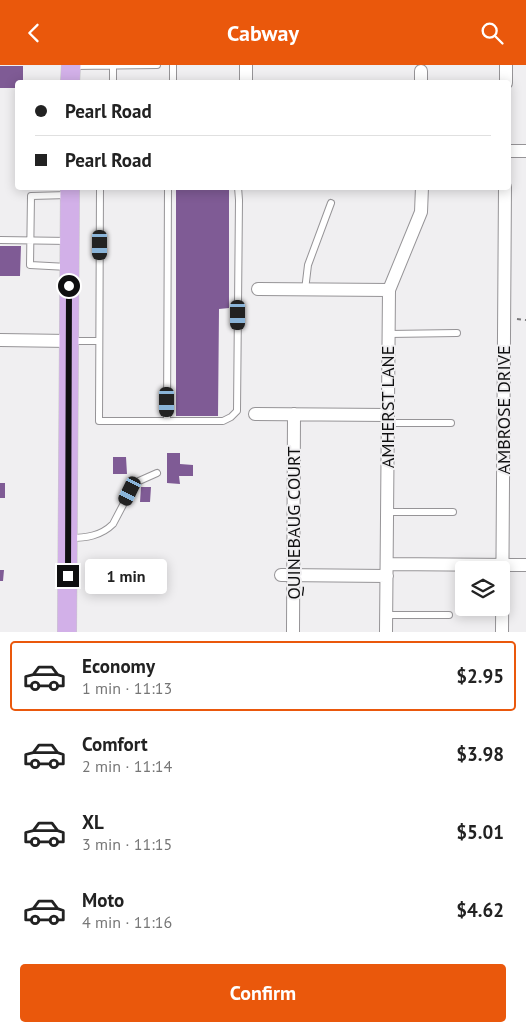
<!DOCTYPE html>
<meta charset="utf-8">
<style>
:root{--surface:#fff;--page:#f6f6f6;--text:#222;--muted:#767676;--line:#e0e0e0;--accent:#ea580c}
body{margin:0;font-family:"PT Sans",sans-serif;background:var(--page);color:var(--text);height:100vh;display:flex;flex-direction:column;font-size:19px;white-space:nowrap}
*{box-sizing:border-box;margin:0}
p{font-size:16px;color:var(--muted)}
.icon{flex:none;width:28px;height:28px;fill:none;stroke:currentColor;stroke-width:2;stroke-linecap:round;stroke-linejoin:round}
.map{position:relative;height:567px;overflow:hidden}
.panel{display:flex;flex-direction:column;background:var(--surface);flex:1}
.panel>*{flex:none}
.top-card{position:absolute;left:15px;top:15px;width:496px;height:110px;border-radius:5px;box-shadow:0 2px 12px #0003;display:grid;align-content:center;height:110px;padding:0 20px;background:var(--surface)}
.tools{position:absolute;left:455px;top:496px;display:grid;gap:10px}
.tools a{display:grid;place-items:center;width:55px;height:55px;border-radius:5px;background:var(--surface);box-shadow:0 2px 12px #0003;font-size:25px}
.end{position:absolute;width:22px;height:22px;margin:-11px;border:6px solid #0f0f10;background:#fff;box-shadow:0 0 0 2px #fff}
.from{border-radius:50%}
.bubble{position:absolute;height:35px;border-radius:5px;background:var(--surface);box-shadow:0 2px 12px #0003;font-size:16px;font-weight:700;line-height:35px;text-align:center}
.car{position:absolute;width:15px;height:30px;margin:-15px -8px;border-radius:6px;box-shadow:0 0 4px 1px #0007;background:linear-gradient(#222 24%,#8ab4d8 0 40%,#222 0 76%,#8ab4d8 0 86%,#222 0)}
.top-card b{display:flex;align-items:center;gap:18px;height:48px;font-size:19px}
.top-card b+b{border-top:1px solid var(--line)}
.top-card i{width:12px;height:12px;background:var(--text)}
ul{padding:9px 0 0;list-style:none}
li{display:flex;align-items:center;gap:15px;height:70px;margin:0 10px 8px;padding:0 10px;border:2px solid transparent;border-radius:5px}
li div{flex:1}
li b{display:block;font-size:19px}
li em{font-style:normal;font-weight:700}
li.on{border-color:var(--accent)}
li>.icon{width:45px;height:45px;stroke-width:1.5}
.button{display:flex;gap:10px;margin-top:auto;padding:10px 20px}
.button a{flex:1;height:58px;border-radius:5px;background:var(--accent);color:#fff;font-size:20px;font-weight:700;line-height:58px;text-align:center}
header{display:flex;justify-content:space-between;align-items:center;height:65px;padding:0 20px;background:var(--accent);color:#fff;font-size:22px;font-weight:700}
.map>svg:first-child{display:block}
.building{fill:#7f5b95}
.lines{fill:none;stroke-linecap:round;stroke-linejoin:round}
.lane-casing{stroke:#969497;stroke-width:8}
.street-casing{stroke:#969497;stroke-width:14}
.primary-casing{stroke:#cacaca;stroke-width:20}
.path{stroke:#79787a;stroke-width:2;stroke-dasharray:4 4;stroke-linecap:butt}
.lane{stroke:#fff;stroke-width:6}
.street{stroke:#fff;stroke-width:12}
.primary{stroke:#d2b0e8;stroke-width:19}
.route{stroke:#0f0f10;stroke-width:6}
.labels{text-anchor:middle;stroke-width:4;stroke-linejoin:round;paint-order:stroke}
.street-label{font-size:18px;fill:#0f0f10;stroke:#f0eff1}
</style>
<header><svg class="icon" aria-label="back" viewBox="0 0 24 24"><path d="M15 5l-7 7 7 7"/></svg>Cabway<svg class="icon" aria-label="search" viewBox="0 0 24 24"><circle cx="10" cy="10" r="6"/><path d="M15 15l6 6"/></svg></header>
<div class="map">
<svg width="526" height="567" viewBox="0 0 526 567">
<rect width="100%" height="100%" fill="#f0eff1"/>
<!-- building -->
<path class="building" d="M0 1H23V18H18V23H0Z
M176 122H229V243L219 244 218 351H176Z
M0 181H21L20 211H0Z
M167 388H180V399L193 400V411H179L180 419 167 418Z
M113 392H126L127 409H113Z
M0 418H5V433H0Z
M141 422H151L150 437H140Z
M0 505H4L3 516H0Z"/>
<g class="lines">
<defs>
<path id="lane" d="M73 1 157 0
M113 18V0
M173 18V0
M100 122 99 356H223L231 352 237 346 239 135 238 122
M0 175 69 176
M68 202 30 200 31 131 68 130
M305 225 308 200 331 138
M389 269 457 268
M70 276H99
M167 356 168 122
M388 358H451
M387 447H453
M69 473C86 473 101 471 113 459L134 419 139 416 157 408
M386 550H449"/>
<path id="street" d="M246 0V18
M421 6V18
M506 18V0
M509 86H526
M258 224 389 225
M0 275 69 276
M255 349 388 350
M387 499 526 500
M281 510 387 511
M293 567 294 349
M386 567 389 225 421 147 422 122
M502 567 505 122"/>
<path id="primary" d="M70 18 71 0
M67 567 70 122"/>
</defs>
<!-- lane casing -->
<use href="#lane" class="lane-casing"/>
<!-- street casing -->
<use href="#street" class="street-casing"/>
<!-- primary casing -->
<use href="#primary" class="primary-casing"/>
<!-- path -->
<path class="path" d="M517 254 526 255"/>
<!-- lane -->
<use href="#lane" class="lane"/>
<!-- street -->
<use href="#street" class="street"/>
<!-- primary -->
<use href="#primary" class="primary"/>
</g>
<g class="lines">
<!-- route -->
<path class="route" d="M68 511 69 221"/>
</g>
<g class="labels">
<!-- street labels -->
<g class="street-label">
<text transform="translate(388 342) rotate(-90)" y="6">AMHERST LANE</text>
<text transform="translate(504 345) rotate(-90)" y="6">AMBROSE DRIVE</text>
<text transform="translate(294 458) rotate(-90)" y="6">QUINEBAUG COURT</text>
</g>
</g>
</svg>
<div class="tools">
<a><svg class="icon" aria-label="layers" viewBox="0 0 24 24"><path d="M12 4l9 5-9 5-9-5zM3 14l9 5 9-5"/></svg></a>
</div>
<i class="end from" style="left:69px;top:221px"></i>
<i class="end" style="left:68px;top:511px"></i>
<div class="bubble" style="left:85px;top:494px;width:82px">1 min</div>
<i class="car" style="left:100px;top:180px;rotate:180deg"></i>
<i class="car" style="left:238px;top:250px;rotate:180deg"></i>
<i class="car" style="left:167px;top:337px;rotate:180deg"></i>
<i class="car" style="left:130px;top:426px;rotate:206deg"></i>
<div class="top-card">
<b><i class="from"></i>Pearl Road</b>
<b><i></i>Pearl Road</b>
</div>
</div>
<section class="panel">
<ul>
<li class="on"><svg class="icon" aria-label="car" viewBox="0 0 24 24"><path d="M5 17H2v-5l4-1 3-4h7l3 4 3 1v5h-3M9 17h6M6 11h13"/><circle cx="7" cy="17" r="2"/><circle cx="17" cy="17" r="2"/></svg><div><b>Economy</b><p>1 min · 11:13</p></div><em>$2.95</em></li>
<li><svg class="icon" aria-label="car" viewBox="0 0 24 24"><path d="M5 17H2v-5l4-1 3-4h7l3 4 3 1v5h-3M9 17h6M6 11h13"/><circle cx="7" cy="17" r="2"/><circle cx="17" cy="17" r="2"/></svg><div><b>Comfort</b><p>2 min · 11:14</p></div><em>$3.98</em></li>
<li><svg class="icon" aria-label="car" viewBox="0 0 24 24"><path d="M5 17H2v-5l4-1 3-4h7l3 4 3 1v5h-3M9 17h6M6 11h13"/><circle cx="7" cy="17" r="2"/><circle cx="17" cy="17" r="2"/></svg><div><b>XL</b><p>3 min · 11:15</p></div><em>$5.01</em></li>
<li><svg class="icon" aria-label="car" viewBox="0 0 24 24"><path d="M5 17H2v-5l4-1 3-4h7l3 4 3 1v5h-3M9 17h6M6 11h13"/><circle cx="7" cy="17" r="2"/><circle cx="17" cy="17" r="2"/></svg><div><b>Moto</b><p>4 min · 11:16</p></div><em>$4.62</em></li>
</ul>
<div class="button"><a>Confirm</a></div>
</section>
